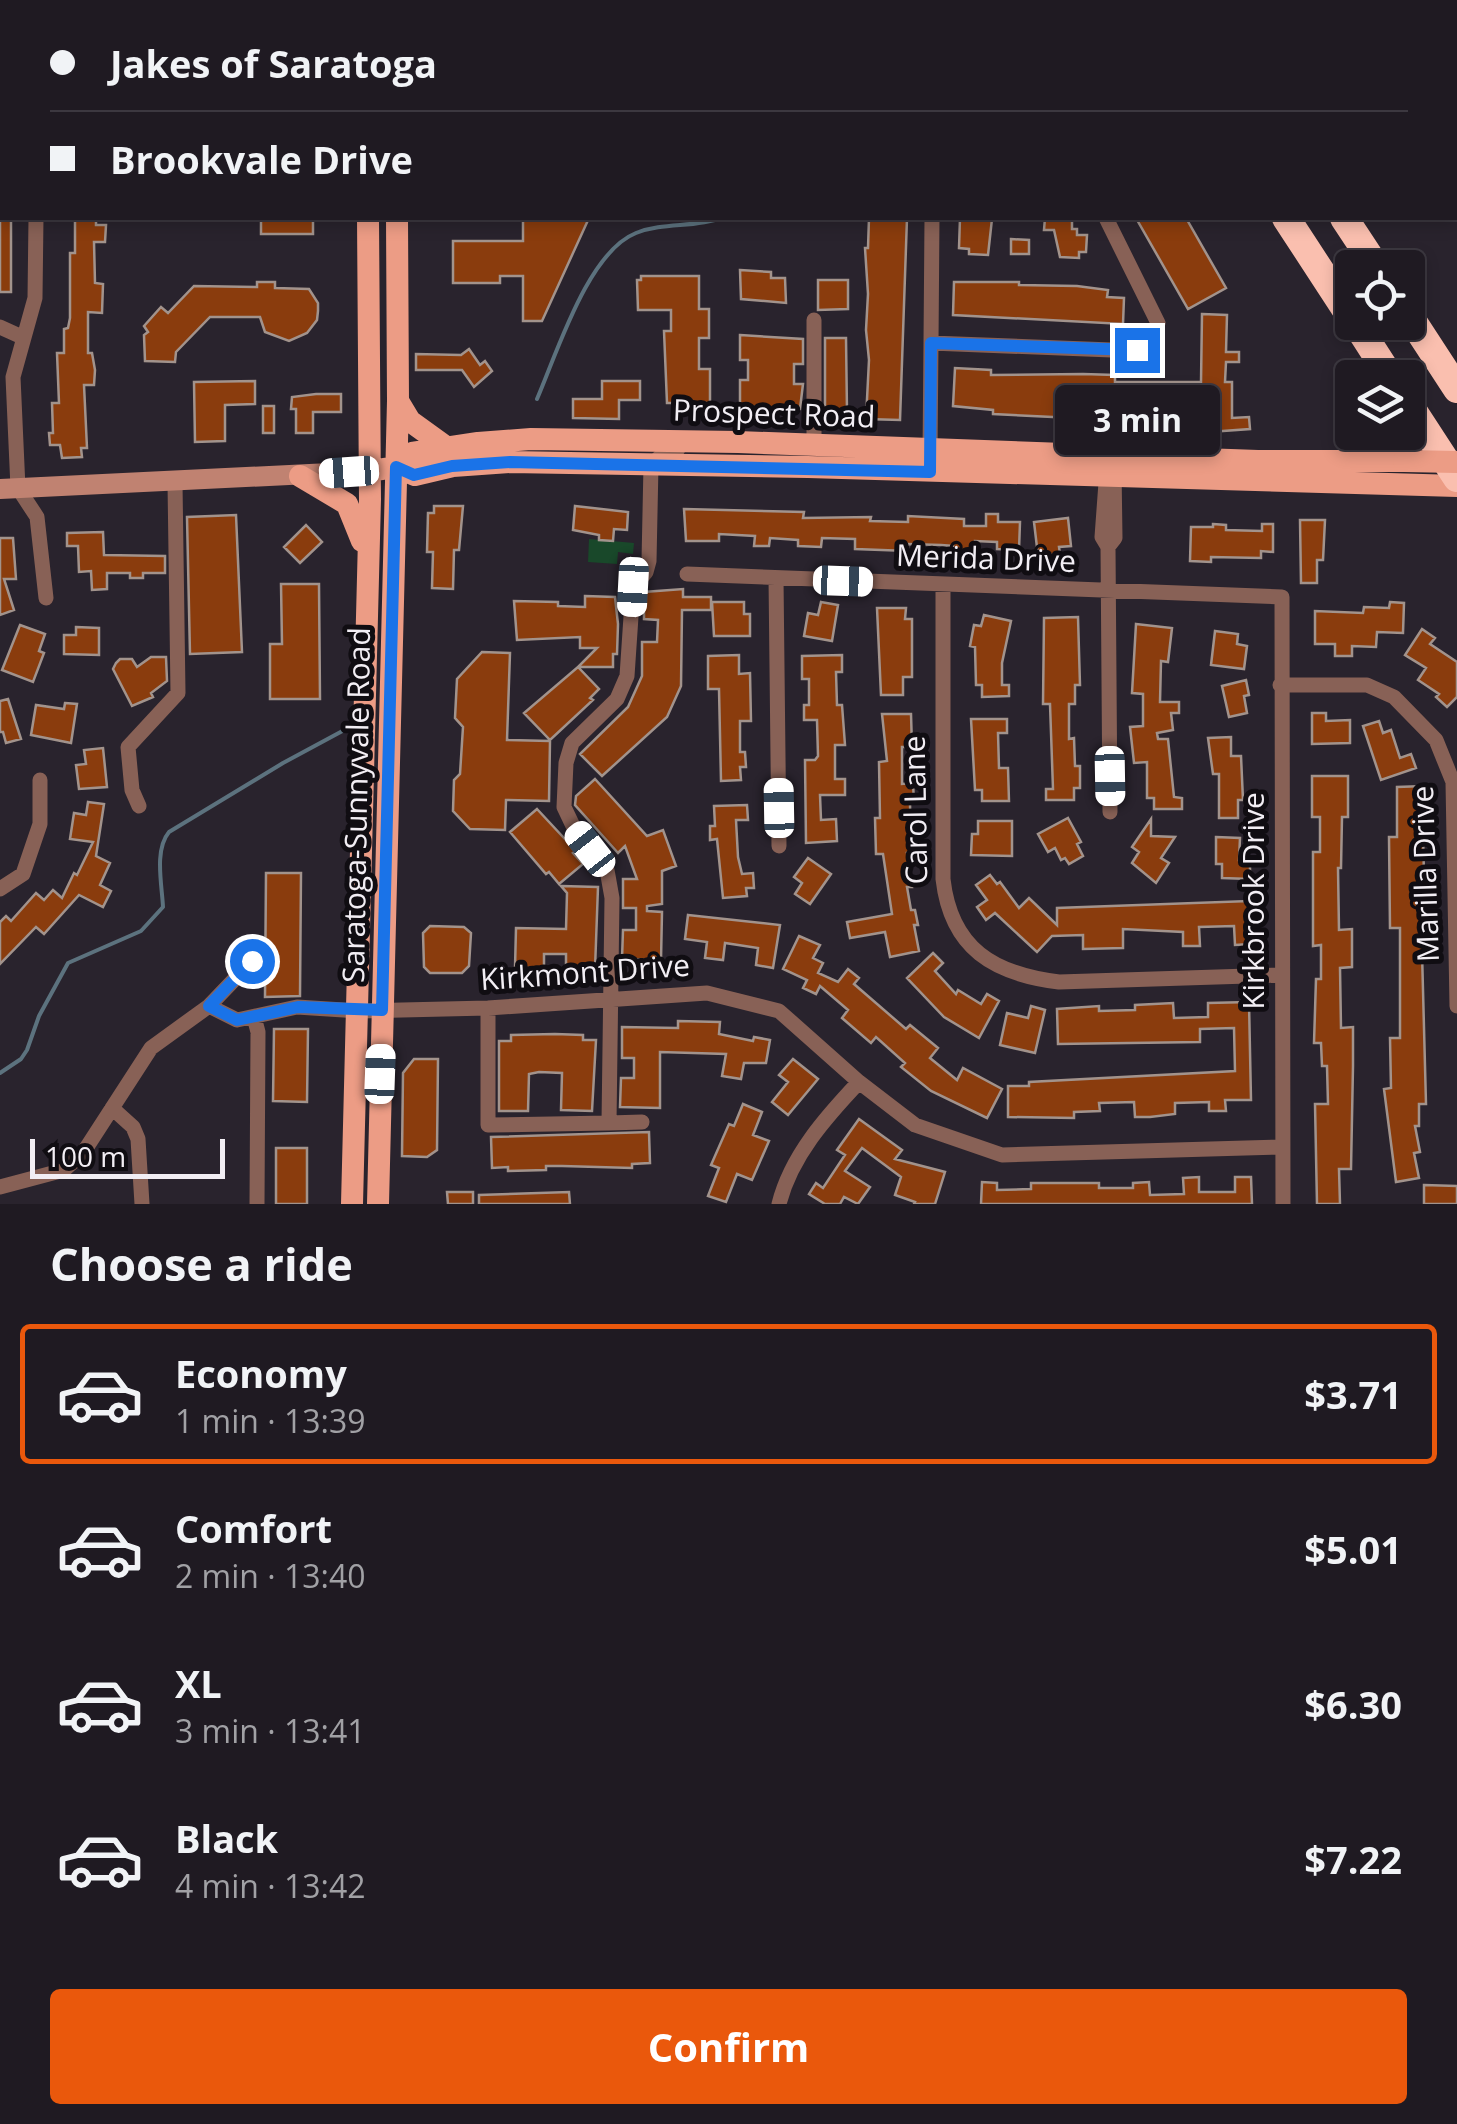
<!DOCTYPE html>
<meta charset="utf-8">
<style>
:root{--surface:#1f1a22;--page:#2c272f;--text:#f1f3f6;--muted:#a1a1a5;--line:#3c3840;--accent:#ea580c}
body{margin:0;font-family:"Open Sans",sans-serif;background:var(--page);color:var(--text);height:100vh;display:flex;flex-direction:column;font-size:38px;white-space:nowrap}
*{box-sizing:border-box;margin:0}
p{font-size:32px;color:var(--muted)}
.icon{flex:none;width:55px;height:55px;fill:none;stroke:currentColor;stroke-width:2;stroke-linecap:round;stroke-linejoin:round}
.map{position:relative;height:1204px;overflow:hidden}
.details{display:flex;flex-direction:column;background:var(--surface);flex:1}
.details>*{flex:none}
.hud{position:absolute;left:0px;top:0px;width:1458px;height:220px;box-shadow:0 5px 15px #0003,0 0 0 2px var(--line);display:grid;align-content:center;height:220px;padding:0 50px;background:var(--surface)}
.tools{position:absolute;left:1335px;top:250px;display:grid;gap:20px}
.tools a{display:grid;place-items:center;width:90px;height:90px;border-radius:10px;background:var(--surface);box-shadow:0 5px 15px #0003,0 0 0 2px var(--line);font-size:50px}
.scale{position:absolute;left:30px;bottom:25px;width:195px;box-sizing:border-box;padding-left:10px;border:5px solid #f2eef4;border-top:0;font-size:28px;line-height:35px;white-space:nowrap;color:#f2eef4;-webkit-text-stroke:8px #100d12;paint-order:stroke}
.end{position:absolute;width:45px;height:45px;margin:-22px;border:12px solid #1a73e8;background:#fff;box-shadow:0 0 0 5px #fff}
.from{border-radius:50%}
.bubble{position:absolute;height:70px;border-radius:10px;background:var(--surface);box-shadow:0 5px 15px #0003,0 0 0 2px var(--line);font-size:32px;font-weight:700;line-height:70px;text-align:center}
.car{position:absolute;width:30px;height:60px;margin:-30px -15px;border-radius:12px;box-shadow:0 0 8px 2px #0007;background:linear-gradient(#fff 24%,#345 0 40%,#fff 0 76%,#345 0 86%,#fff 0)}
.hud b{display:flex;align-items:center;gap:35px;height:95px;font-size:38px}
.hud b+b{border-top:2px solid var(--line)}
.hud i{width:25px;height:25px;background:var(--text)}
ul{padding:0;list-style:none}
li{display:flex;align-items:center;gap:30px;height:140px;margin:0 20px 15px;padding:0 30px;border:5px solid transparent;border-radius:10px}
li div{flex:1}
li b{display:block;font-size:38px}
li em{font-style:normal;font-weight:700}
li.active{border-color:var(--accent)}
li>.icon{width:90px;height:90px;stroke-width:1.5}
h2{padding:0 50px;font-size:45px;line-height:120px}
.primary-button{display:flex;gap:20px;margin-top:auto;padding:20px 50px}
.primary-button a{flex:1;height:115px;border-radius:10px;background:var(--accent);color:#fff;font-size:40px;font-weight:700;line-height:115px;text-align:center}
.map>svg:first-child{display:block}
.green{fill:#19482a}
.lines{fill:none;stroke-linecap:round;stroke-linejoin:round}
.stream{stroke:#5c727e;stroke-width:4}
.building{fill:#8a3c0d;stroke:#a2938c;stroke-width:2.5}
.minor{stroke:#886156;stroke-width:15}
.secondary{stroke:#c08271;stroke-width:20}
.primary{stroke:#ec9c85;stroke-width:22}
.motorway{stroke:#fabfaf;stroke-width:28}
.primary-bridge{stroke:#ec9c85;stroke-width:22}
.route{stroke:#1a73e8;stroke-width:12}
.labels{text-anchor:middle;stroke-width:10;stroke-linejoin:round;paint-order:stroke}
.street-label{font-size:30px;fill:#f2eef4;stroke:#100d12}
</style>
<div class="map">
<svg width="1457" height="1204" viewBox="0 0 1457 1204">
<rect width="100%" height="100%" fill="#29232d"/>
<!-- green -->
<path class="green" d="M589 539 634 543 633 554 618 552 617 564 588 562Z"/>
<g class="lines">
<!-- stream -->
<path class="stream" d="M902 2 903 0
M537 399C557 353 588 252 636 233 664 222 694 228 721 218
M0 1073 21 1059 27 1050 39 1016 68 963 141 931 163 907C162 885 154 850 169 832L283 763 348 728"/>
</g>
<!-- building -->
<path class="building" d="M0 218H11V292H0Z
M75 218H96V225H106L105 242H94L95 283 103 284 102 313 88 312V353H92L95 370 94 385H84L87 448H81L82 457 62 458 60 445H50L49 433H53L52 403H59L57 353H64V329L68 328 70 318V253H75Z
M261 218H313V234H261Z
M523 218H589L542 321H523V276H500V283H453V241H523Z
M869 218H907L900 420 866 419 869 360 866 330 868 294 865 248H868Z
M960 218 992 219 988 255 969 254V249L959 248Z
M1045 218H1072V229H1077V235H1087L1086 252H1079V258L1060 257 1054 230H1044Z
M1136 218H1186L1226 288 1188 309Z
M1011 239 1029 240V254H1011Z
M740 270 771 272V278H785L786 303 741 299Z
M641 276H699V309H709V338H699V369H710V403H667L664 331H671V310H638L637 280H641Z
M818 280H848V309L818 310Z
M257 282H275V288L309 289 318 303V311L317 320 307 333 289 341 265 332 260 317H210L176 352 175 362 145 361 144 335 148 332 144 326 161 307 168 313 194 286 257 287Z
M954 282H1019V285L1077 286 1108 290 1107 297 1124 298 1123 324 953 315Z
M1202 314 1227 315 1226 352H1239V362H1226L1225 382H1232V418L1249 417 1250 429 1195 433 1115 430V420L993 414V410L953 406 955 368 991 370V375L1083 374 1115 375V382H1201Z
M740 335 803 339V364H794V384H803L800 409 740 406V380H748V360H740Z
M825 338H846L847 412H825Z
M469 349 480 365 485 361 492 371 474 387 462 370H416V354L461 355Z
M255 381V404L225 405V441L195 442 194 382Z
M602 381H640V400H619V419L573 418V399H602Z
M316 394H341V412H313V433H296V409H291L292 397Z
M263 406H274V433H263Z
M434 506H463L459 550H454L453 589 432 588 433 552H427L428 513H434Z
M575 506 628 512 627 530 614 529 613 541 599 540V535L573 530Z
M684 509 804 512 803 518 871 517 870 521 908 522V516L964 519V526H986V514H998V522H1020L1019 550 997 549V542L975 541V554L952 553 953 546 941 545 908 544V551L855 549V539L822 538 821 547 798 546V540L770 538 769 546H754L755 536 719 534V541H686Z
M236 515 242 652 190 654 187 517Z
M1068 518 1071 546 1059 547 1060 554 1038 556 1034 522Z
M1300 520H1325L1323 560H1317V583H1301Z
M1213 524 1226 525V530L1262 531V524H1273V552L1261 551V558L1211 557V562L1190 561 1191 527H1213Z
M306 525 322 542 300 563 284 547Z
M103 532 104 555 165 556V573H143V578H130V573H107V589L92 590 91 571 79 572 78 546H67V533Z
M0 538H13L16 579H4L14 610 0 615Z
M281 584H319L320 699H270V644H282Z
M683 589V597H711V610H682L681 686 667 717 602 776 580 754 628 707 642 676V642H657L658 620 644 619V592Z
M585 596 615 597 618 624 617 654H613V667H578L597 648H580V637L517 640 514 601 558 602V606L585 607Z
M712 602H744V614H750V636H714Z
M821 602 838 605 832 641 804 636 808 613 818 615Z
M1390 602 1404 603 1403 633 1377 632 1376 647 1352 646V656H1335V644H1315V611L1363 613 1364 607 1389 608Z
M877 608H906L905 619H912V677H903V695H881Z
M984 615 1011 621 1002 663V685H1009V696L982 697V685H976L975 647 970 646 974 625 981 626Z
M1078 617 1080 685H1075V704H1069V739L1074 738 1075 766H1080V788H1074V800H1046V789H1053L1050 704H1043L1044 618Z
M1136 624 1172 628 1168 662 1161 661 1160 702H1179V713H1171L1173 730 1157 733 1158 739H1168L1174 797 1182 798V809H1154V798H1147V762L1134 763 1130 727 1143 726V694L1132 693Z
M20 625 45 634 39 651 44 653 33 682 2 670Z
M76 627 99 628V655L64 654V635H76Z
M1422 629 1435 638 1430 644 1457 662V697L1447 707 1436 697 1439 694 1418 680 1426 668 1405 655Z
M1215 631 1238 634 1237 644 1247 646 1244 669 1211 665Z
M482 652 510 653 507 740 550 741 549 801 506 800 505 830 470 829 453 811 454 780 460 774 463 727 455 718 457 679Z
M739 655V674L750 673 751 721H740V752H745L746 767H740L741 780 721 781 719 689H708V656Z
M842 655V672H836L837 705H842L845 745H835V779H845V795H820L821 820 836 819 837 841 806 843 805 760H815L818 756 817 720H804V705H809V679H802V656Z
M151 657H166L167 681 151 693 153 697 132 706 113 669 116 663 120 659H132L137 667Z
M578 667 599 689 590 698 593 700 550 740 524 713Z
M1246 680 1249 695 1244 696 1247 713 1229 717 1222 686Z
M8 699 21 739 6 743 3 732H0V701Z
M65 703 77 704 71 743 31 735 36 705 64 709Z
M1312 713H1326V721L1350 720V743L1312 744Z
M882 714H911L912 747H902V784L913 783 914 802 910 803 911 853H907L912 887H907L911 910H915L918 925H914L919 951 890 957 885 932 850 938 847 922 892 914 883 854H876L875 818H880L879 762 887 761Z
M971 719H1007V733H998L999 768H1008L1009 801H982V790H975Z
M1379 721 1383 733 1391 730 1400 758 1411 754 1416 768 1381 780 1363 726Z
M1231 737V756H1241L1243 800H1238V818H1219V774H1213L1208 738Z
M103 748 107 787 79 789 76 765 86 764 84 750Z
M1312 776H1348V817H1342L1341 868H1338L1339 930 1352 929V967L1340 968 1341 1028 1353 1027V1066L1351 1169H1339L1340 1204H1317L1315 1104H1328L1327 1066H1322L1321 1043H1314L1316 979H1321V945L1313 946V852H1320V817H1312Z
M595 779 647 836 663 830 676 866 662 871V904L647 906V911L662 912 661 960 622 959 623 930H636V908H623V879H637L625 846 618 853 575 805 576 796Z
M1424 786V797H1422L1426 952H1422L1426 1104H1419V1126H1415L1420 1152 1414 1153 1419 1178 1396 1182 1384 1089 1391 1088 1390 1038H1400V928H1390L1389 837H1397V787Z
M88 802 104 804 96 856 110 863 100 885 111 891 103 907 79 895 44 934 36 927 0 964V922L6 916 11 921 36 893 44 900 53 890 62 898 74 873 77 875 93 842 70 839 74 813 86 815Z
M747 805 748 820H736L738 857 742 874 753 873 754 888H746L747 896 723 898 717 839 710 840V826H715L714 806Z
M537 809 576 851 573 853 583 864 559 884 549 872 546 874 510 832Z
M1068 818 1081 842 1077 844 1083 856 1069 864 1065 858 1061 860 1055 848 1048 852 1038 834Z
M1151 819V836L1175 837 1161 858 1169 863 1156 883 1132 863 1139 852 1132 847Z
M978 821H1012V856L971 855 972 834H978Z
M1216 837 1240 838 1239 860H1250V879L1222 878V864H1216Z
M808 858 831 874 810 904 795 894 802 883 794 877Z
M266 873H301L300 996 265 997Z
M990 875 997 884 1000 882 1019 908 1029 898 1057 925V908L1249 901 1251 944 1235 945 1234 926 1199 927 1200 946H1183V932L1123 929V948L1083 949V935L1052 936 1037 952 995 913 986 920 977 907 987 900 976 885Z
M561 886 598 887 595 969H566V954H544V968H515L516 928 566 929 567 893Z
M688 915 780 925 773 968 756 965 758 948 725 943 723 960 705 958 707 942 685 939Z
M430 926 464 927 471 933 469 966 462 973H430L424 967 423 933Z
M799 936 820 945 813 958 823 963 818 973 838 982 848 969 859 978 854 984 906 1029 910 1025 938 1048 930 1058 957 1080 963 1068 1002 1089 987 1118 931 1091 901 1067 905 1063 876 1037 871 1043 842 1018 848 1010 820 986 816 994 803 988 807 980 783 969Z
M933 953 943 963 935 971 956 994 958 990 981 1004 987 994 999 1001 979 1038 944 1017 907 978Z
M1249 1002 1251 1100H1225L1226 1111H1209V1102L1175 1103V1114L1150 1117H1135L1134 1102 1099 1103 1100 1111 1074 1112V1118L1008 1117V1086H1029V1082L1235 1071 1234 1028 1200 1029V1042L1058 1044 1057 1009 1099 1006V1011L1135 1010V1005L1173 1003 1174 1018 1208 1017V1003Z
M1031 1006 1045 1010 1035 1053 1000 1045 1007 1013 1028 1018Z
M678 1021 720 1022 719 1034 753 1041 754 1037 770 1040 766 1063H744L741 1079 722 1076 726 1054 660 1052V1108L620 1107 621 1078H634V1058H622V1027L678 1028Z
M274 1029H308L307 1102 273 1101Z
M555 1034 583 1035V1040H596L592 1111 561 1110 562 1073 539 1072 529 1074 528 1111H499V1041H511V1035Z
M414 1059H438L437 1150 427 1157 402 1156 403 1073Z
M793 1059 818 1079 788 1115 772 1102 788 1082 779 1075Z
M743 1104 762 1112 753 1135 769 1141 752 1180 737 1174 726 1202 708 1196 719 1168 711 1165 729 1124 734 1126Z
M859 1119 902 1150 895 1159 945 1172 935 1204H914L915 1202 895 1195 901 1177 862 1148 845 1171 870 1187 858 1204 844 1197 840 1204H825L809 1194 816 1183 823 1188 845 1155 837 1150Z
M649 1132 650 1163 632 1164V1168L562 1166H546V1170L508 1171V1167L492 1168 491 1137Z
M276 1148H307V1204H276Z
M1199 1177V1192H1235V1177H1251L1252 1204H981L982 1182 997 1183V1190L1031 1189V1183H1099V1188H1133V1183L1149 1182 1150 1195 1184 1194 1183 1178Z
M1424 1185 1457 1186V1204H1424Z
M447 1192H473V1204H448Z
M569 1192 570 1204H479V1195Z"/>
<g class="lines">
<!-- minor -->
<path class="minor" d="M1374 0 1375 2
M36 2V0
M1455 100H1457
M36 218 35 298 13 377 18 488 37 517 46 598
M932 218 931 343 1137 351 1158 323 1106 218
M814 320V444
M0 327 22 337
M930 454 931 343
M1107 469 1102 537 1108 547 1110 812
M1108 547 1115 538 1114 468
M687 574 1282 597 1283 1204
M776 578 779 846
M943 585V879C951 949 994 974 1059 982L1282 975
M1280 685H1367L1394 697 1436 740 1453 782 1457 1006
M139 806 132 790 128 747 178 693 175 483
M0 889 23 874 40 824V780
M209 1006 252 961
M488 1008V1125L609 1123 612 898 607 870 574 828 564 807 566 763 572 743 617 699 627 676 633 587 646 572 649 561 651 465 663 454 676 452 683 441
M254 1017 258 1032 257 1204
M112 1108 133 1127 138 1139 142 1204
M609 1123 642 1122
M0 1187 64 1170 83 1153 151 1048 209 1006 237 1020 297 1007 359 1011 488 1008 707 993 779 1011 859 1082 915 1125 1002 1155 1282 1147
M779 1204C791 1156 826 1117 859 1082"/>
<!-- secondary -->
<path class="secondary" d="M0 489 370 471"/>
<!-- primary -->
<path class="primary" d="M368 0V2
M384 0V2
M398 401 410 421 446 447
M396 467 412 453 478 443 531 439 738 442 1258 461H1404
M370 471 396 467 415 475 453 466 510 462 808 467 1457 486
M300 476 347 504 362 541
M352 1204 370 499 368 218
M378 1204 398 401 397 218"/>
<!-- motorway -->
<path class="motorway" d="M1143 0 1145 2
M1201 0 1203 2
M1223 0 1224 2
M1286 218 1352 319
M1344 218 1377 268
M1408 314 1457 389
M1355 322 1391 378
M1408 403 1457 478"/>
<!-- primary-bridge -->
<path class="primary-bridge" d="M1404 461 1457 462"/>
</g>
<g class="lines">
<!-- route -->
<path class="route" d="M252 961 209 1006 237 1020 298 1007 382 1010 396 467 414 475 452 466 510 462 930 472 931 343 1137 350"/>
</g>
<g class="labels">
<!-- street labels -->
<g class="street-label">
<text transform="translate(774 414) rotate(2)" y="10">Prospect Road</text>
<text transform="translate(986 559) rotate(2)" y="10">Merida Drive</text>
<text transform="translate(357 805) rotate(-89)" y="10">Saratoga-Sunnyvale Road</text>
<text transform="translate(916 810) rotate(-91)" y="10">Carol Lane</text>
<text transform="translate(1426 874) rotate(-92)" y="10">Marilla Drive</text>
<text transform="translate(1254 901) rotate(-90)" y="10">Kirkbrook Drive</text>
<text transform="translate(585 973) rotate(-4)" y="10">Kirkmont Drive</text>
</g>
</g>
</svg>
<div class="tools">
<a><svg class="icon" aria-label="locate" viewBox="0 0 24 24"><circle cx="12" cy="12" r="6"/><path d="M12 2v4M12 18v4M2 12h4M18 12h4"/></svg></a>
<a><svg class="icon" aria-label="layers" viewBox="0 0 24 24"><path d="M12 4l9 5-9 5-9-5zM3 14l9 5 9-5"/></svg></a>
</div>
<div class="scale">100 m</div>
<i class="end from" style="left:252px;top:961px"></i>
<i class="end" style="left:1137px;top:350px"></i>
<div class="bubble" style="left:1055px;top:385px;width:165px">3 min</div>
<i class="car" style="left:349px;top:472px;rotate:266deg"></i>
<i class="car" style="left:843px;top:581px;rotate:92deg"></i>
<i class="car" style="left:633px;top:587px;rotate:183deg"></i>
<i class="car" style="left:1110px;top:776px;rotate:179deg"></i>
<i class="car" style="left:779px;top:808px;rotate:359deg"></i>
<i class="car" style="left:590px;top:849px;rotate:322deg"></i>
<i class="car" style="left:380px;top:1074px;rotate:2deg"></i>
<div class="hud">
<b><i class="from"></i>Jakes of Saratoga</b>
<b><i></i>Brookvale Drive</b>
</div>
</div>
<section class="details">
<h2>Choose a ride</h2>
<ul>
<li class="active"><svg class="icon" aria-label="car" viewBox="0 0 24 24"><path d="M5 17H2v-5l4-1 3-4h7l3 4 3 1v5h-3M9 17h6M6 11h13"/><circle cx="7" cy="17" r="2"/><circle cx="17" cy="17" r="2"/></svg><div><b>Economy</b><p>1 min · 13:39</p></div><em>$3.71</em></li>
<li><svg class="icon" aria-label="car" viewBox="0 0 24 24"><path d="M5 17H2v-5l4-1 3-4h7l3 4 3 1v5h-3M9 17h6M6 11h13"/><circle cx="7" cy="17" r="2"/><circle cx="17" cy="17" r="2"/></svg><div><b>Comfort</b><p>2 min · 13:40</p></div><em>$5.01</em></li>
<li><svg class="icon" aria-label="car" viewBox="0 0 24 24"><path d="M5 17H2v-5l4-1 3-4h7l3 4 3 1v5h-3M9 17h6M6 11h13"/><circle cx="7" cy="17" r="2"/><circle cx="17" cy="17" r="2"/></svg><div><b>XL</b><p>3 min · 13:41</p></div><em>$6.30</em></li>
<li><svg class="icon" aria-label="car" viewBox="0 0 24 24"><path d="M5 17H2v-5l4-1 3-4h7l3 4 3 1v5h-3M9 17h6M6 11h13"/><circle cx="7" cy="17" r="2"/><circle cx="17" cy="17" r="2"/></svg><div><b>Black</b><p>4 min · 13:42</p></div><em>$7.22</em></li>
</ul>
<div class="primary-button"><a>Confirm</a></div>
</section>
